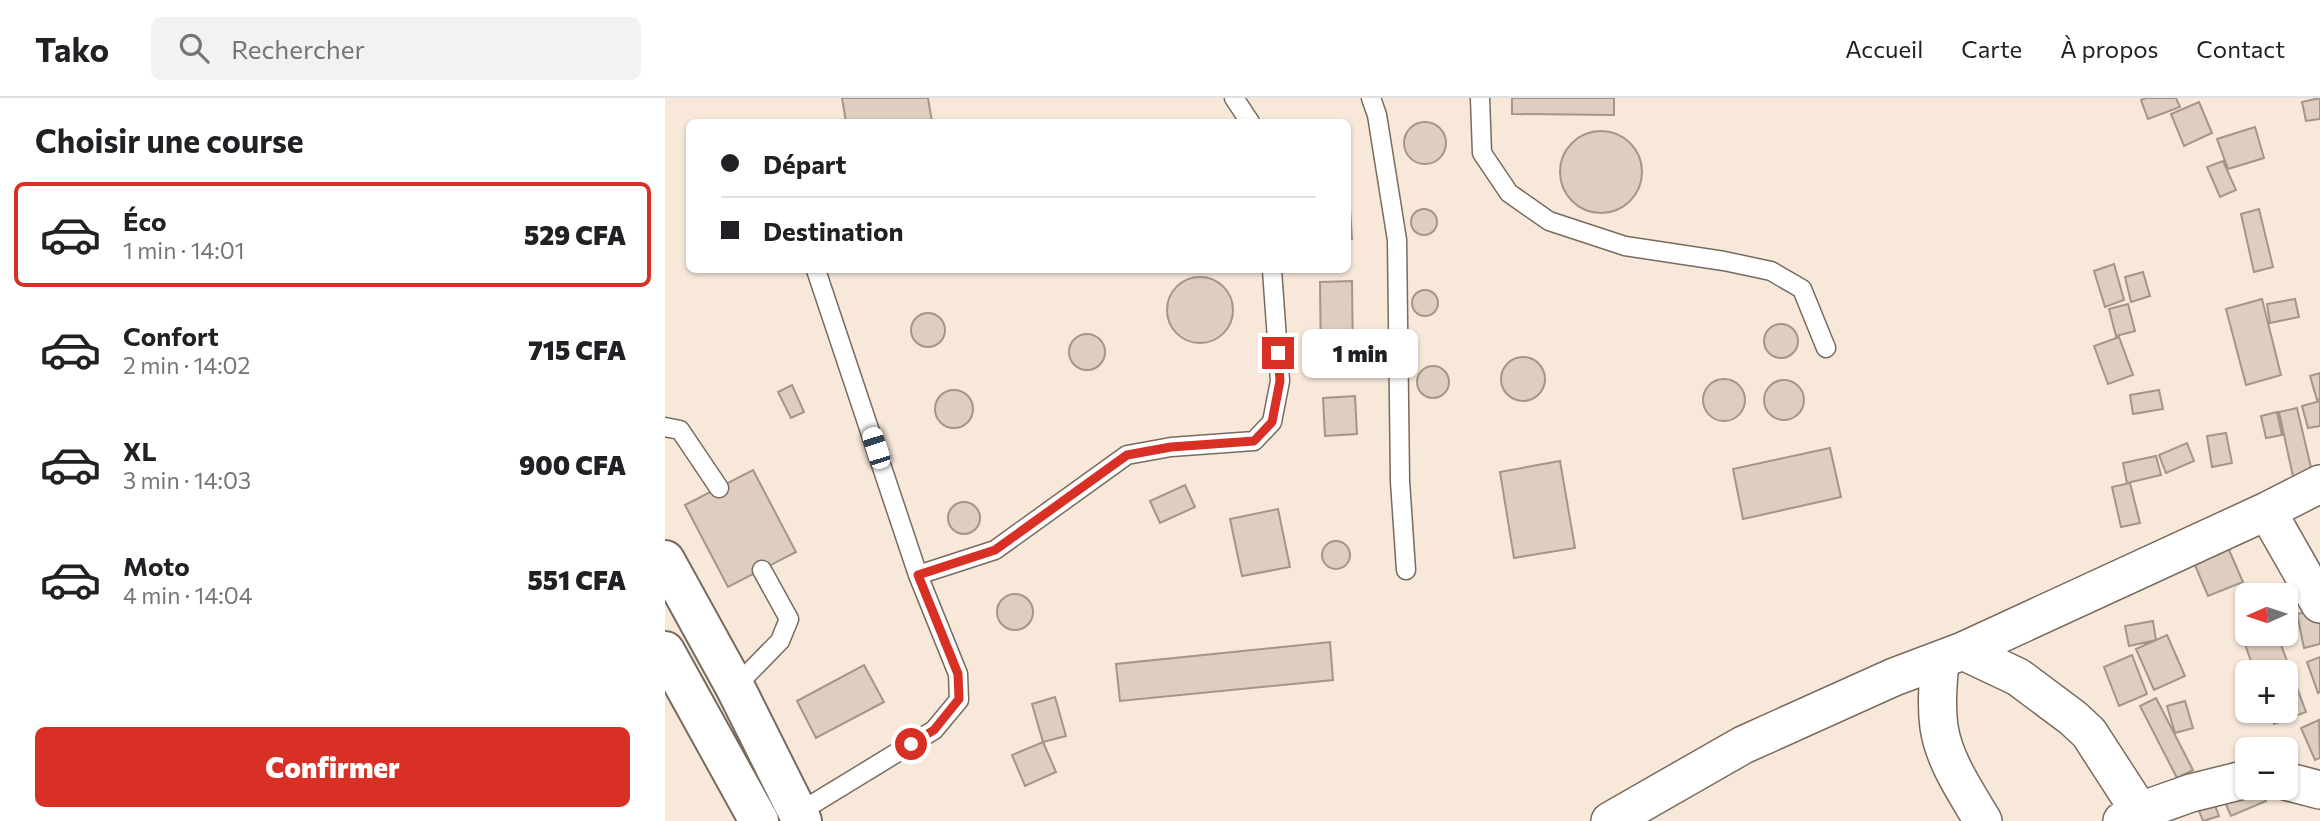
<!DOCTYPE html>
<html lang="fr">
<meta charset="utf-8">
<style>
:root{--surface:#fff;--page:#f2f2f2;--text:#202124;--muted:#757577;--line:#e0e0e0;--accent:#d93025}
body{margin:0;font-family:Commissioner,sans-serif;background:var(--page);color:var(--text);height:100vh;display:flex;flex-direction:column;font-size:26px;white-space:nowrap}
*{box-sizing:border-box;margin:0}
p{font-size:23px;color:var(--muted)}
.icon{flex:none;width:38px;height:38px;fill:none;stroke:currentColor;stroke-width:2;stroke-linecap:round;stroke-linejoin:round}
.map{position:relative;flex:1;overflow:hidden}
.drawer{display:flex;flex-direction:column;background:var(--surface);width:665px}
.drawer>*{flex:none}
.banner{position:absolute;left:21px;top:21px;width:665px;height:154px;border-radius:10px;box-shadow:0 2px 5px #0004;display:grid;align-content:center;height:154px;padding:0 35px;background:var(--surface)}
.needle{width:46px;rotate:267deg}
.fabs{position:absolute;left:1570px;top:485px;display:grid;gap:14px}
.fabs a{display:grid;place-items:center;width:63px;height:63px;border-radius:10px;background:var(--surface);box-shadow:0 2px 5px #0004;font-size:35px}
.end{position:absolute;width:32px;height:32px;margin:-16px;border:9px solid #d93025;background:#fff;box-shadow:0 0 0 4px #fff}
.from{border-radius:50%}
.bubble{position:absolute;height:49px;border-radius:10px;background:var(--surface);box-shadow:0 2px 5px #0004;font-size:23px;font-weight:800;line-height:49px;text-align:center}
.car{position:absolute;width:21px;height:42px;margin:-21px -10px;border-radius:9px;box-shadow:0 0 5px 2px #0007;background:linear-gradient(#fff 24%,#345 0 40%,#fff 0 76%,#345 0 86%,#fff 0)}
.banner b{display:flex;align-items:center;gap:24px;height:66px;font-size:26px}
.banner b+b{border-top:2px solid var(--line)}
.banner i{width:18px;height:18px;background:var(--text)}
ul{padding:0;list-style:none}
li{display:flex;align-items:center;gap:21px;height:105px;margin:0 14px 10px;padding:0 21px;border:4px solid transparent;border-radius:10px}
li div{flex:1}
li b{display:block;font-size:26px}
li em{font-style:normal;font-weight:800}
li.on{border-color:var(--accent)}
li>.icon{width:63px;height:63px;stroke-width:1.5}
h2{padding:0 35px;font-size:32px;line-height:84px}
.cta{display:flex;gap:14px;margin-top:auto;padding:14px 35px}
.cta a{flex:1;height:80px;border-radius:10px;background:var(--accent);color:#fff;font-size:28px;font-weight:800;line-height:80px;text-align:center}
header{display:flex;align-items:center;gap:42px;box-sizing:border-box;height:98px;padding:0 35px;background:var(--surface);border-bottom:2px solid var(--line)}
header strong{font-size:33px}
nav{display:flex;gap:38px;margin-inline-start:auto;font-size:24px}
.search{width:490px;height:63px;background:var(--page);display:flex;align-items:center;gap:18px;box-sizing:border-box;padding:0 24px;border-radius:10px;color:var(--muted);font-size:26px}
main{display:flex;flex:1;min-height:0}
.map>svg:first-child{display:block}
.building{fill:#ddcec0;stroke:#a49588;stroke-width:2}
.lines{fill:none;stroke-linecap:round;stroke-linejoin:round}
.service-casing{stroke:#786b5e;stroke-width:21}
.minor-casing{stroke:#786b5e;stroke-width:40}
.trunk-casing{stroke:#786b5e;stroke-width:42}
.service{stroke:#fff;stroke-width:18}
.minor{stroke:#fff;stroke-width:37}
.trunk{stroke:#fff;stroke-width:38}
.route{stroke:#d93025;stroke-width:9}
</style>
<header>
<strong>Tako</strong>
<div class="search"><svg class="icon" aria-label="search" viewBox="0 0 24 24"><circle cx="10" cy="10" r="6"/><path d="M15 15l6 6"/></svg>Rechercher</div>
<nav><a>Accueil</a><a>Carte</a><a>À propos</a><a>Contact</a></nav>
</header>
<main>
<section class="drawer">
<h2>Choisir une course</h2>
<ul>
<li class="on"><svg class="icon" aria-label="car" viewBox="0 0 24 24"><path d="M5 17H2v-5l4-1 3-4h7l3 4 3 1v5h-3M9 17h6M6 11h13"/><circle cx="7" cy="17" r="2"/><circle cx="17" cy="17" r="2"/></svg><div><b>Éco</b><p>1 min · 14:01</p></div><em>529 CFA</em></li>
<li><svg class="icon" aria-label="car" viewBox="0 0 24 24"><path d="M5 17H2v-5l4-1 3-4h7l3 4 3 1v5h-3M9 17h6M6 11h13"/><circle cx="7" cy="17" r="2"/><circle cx="17" cy="17" r="2"/></svg><div><b>Confort</b><p>2 min · 14:02</p></div><em>715 CFA</em></li>
<li><svg class="icon" aria-label="car" viewBox="0 0 24 24"><path d="M5 17H2v-5l4-1 3-4h7l3 4 3 1v5h-3M9 17h6M6 11h13"/><circle cx="7" cy="17" r="2"/><circle cx="17" cy="17" r="2"/></svg><div><b>XL</b><p>3 min · 14:03</p></div><em>900 CFA</em></li>
<li><svg class="icon" aria-label="car" viewBox="0 0 24 24"><path d="M5 17H2v-5l4-1 3-4h7l3 4 3 1v5h-3M9 17h6M6 11h13"/><circle cx="7" cy="17" r="2"/><circle cx="17" cy="17" r="2"/></svg><div><b>Moto</b><p>4 min · 14:04</p></div><em>551 CFA</em></li>
</ul>
<div class="cta"><a>Confirmer</a></div>
</section>
<div class="map">
<svg width="1655" height="723" viewBox="0 0 1655 723">
<rect width="100%" height="100%" fill="#f8e8da"/>
<!-- building -->
<path class="building" d="M177 0H263L267 24H181Z
M847 0H949V17L847 16Z
M1481 0H1511L1515 9 1483 21 1476 2Z
M1655 0V21L1641 23 1637 4Z
M1534 4 1547 35 1519 48 1506 16Z
M739 45a21 21 0 1 1 42 0a21 21 0 1 1-42 0Z
M1590 29 1599 60 1563 71 1552 41Z
M895 74a41 41 0 1 1 82 0a41 41 0 1 1-82 0Z
M1558 63 1571 92 1555 99 1542 69Z
M682 67 687 141 682 142Z
M746 124a13 13 0 1 1 26 0a13 13 0 1 1-26 0Z
M1594 111 1608 169 1589 174 1576 116Z
M1449 166 1459 202 1440 209 1429 173Z
M1478 174 1485 198 1466 204 1460 179Z
M502 212a33 33 0 1 1 66 0a33 33 0 1 1-66 0Z
M687 183 688 266H656L655 184Z
M747 205a13 13 0 1 1 26 0a13 13 0 1 1-26 0Z
M1597 201 1616 277 1581 287 1561 211Z
M1630 201 1634 219 1605 225 1602 206Z
M1463 206 1470 233 1451 238 1444 211Z
M246 232a17 17 0 1 1 34 0a17 17 0 1 1-34 0Z
M1099 243a17 17 0 1 1 34 0a17 17 0 1 1-34 0Z
M404 254a18 18 0 1 1 36 0a18 18 0 1 1-36 0Z
M1454 239 1468 277 1443 286 1429 248Z
M836 281a22 22 0 1 1 44 0a22 22 0 1 1-44 0Z
M752 284a16 16 0 1 1 32 0a16 16 0 1 1-32 0Z
M1655 275V301L1652 302 1645 278Z
M1038 302a21 21 0 1 1 42 0a21 21 0 1 1-42 0Z
M1099 302a20 20 0 1 1 40 0a20 20 0 1 1-40 0Z
M127 287 139 314 126 320 113 294Z
M270 311a19 19 0 1 1 38 0a19 19 0 1 1-38 0Z
M1494 292 1498 311 1468 316 1465 297Z
M690 298 692 336 660 338 658 300Z
M1655 303V328L1643 330 1637 308Z
M1632 310 1648 378 1629 383 1614 314Z
M1612 314 1617 337 1601 340 1596 318Z
M1561 335 1567 365 1547 369 1542 338Z
M1522 345 1529 363 1501 375 1494 357Z
M1165 350 1176 399 1078 421 1068 371Z
M1491 358 1496 377 1462 385 1458 365Z
M895 363 910 450 849 460 835 374Z
M88 372 131 454 63 489 20 407Z
M1465 385 1475 425 1456 429 1447 389Z
M520 387 530 409 495 425 485 403Z
M283 420a16 16 0 1 1 32 0a16 16 0 1 1-32 0Z
M613 411 625 469 577 478 565 421Z
M657 457a14 14 0 1 1 28 0a14 14 0 1 1-28 0Z
M1561 445 1578 484 1543 498 1527 460Z
M332 514a18 18 0 1 1 36 0a18 18 0 1 1-36 0Z
M1655 511V546L1639 550 1632 516Z
M1488 523 1491 542 1464 548 1460 528Z
M1591 536H1612L1641 614 1609 626 1604 612H1620V574H1590L1578 541Z
M1502 537 1520 578 1489 592 1471 551Z
M665 544 668 582 455 603 451 566Z
M1467 557 1482 596 1454 608 1439 569Z
M1655 559V594L1653 595 1642 564Z
M199 567 219 604 151 640 132 603Z
M390 599 401 638 378 644 367 606Z
M1491 600 1528 672 1512 680 1475 608Z
M1520 603 1528 630 1510 635 1502 608Z
M1654 622 1655 660 1650 662 1636 630Z
M378 644 391 674 360 688 347 657Z
M1542 686 1554 718 1538 723 1526 692Z
M1595 690 1601 703 1566 718 1556 695Z"/>
<g class="lines">
<defs>
<path id="service" d="M569 0 585 24
M706 0 712 17 732 142 735 383 741 472
M815 0 817 55 844 95 884 123 960 148 1059 163 1106 173 1137 191 1161 250
M0 329 15 332 54 390
M253 477 330 452 462 357 506 349 589 343 607 324 615 283 607 172
M70 589 115 543 124 521 97 472
M133 715 269 632 294 602 293 576 253 477 151 172"/>
<path id="minor" d="M1602 413 1655 506
M1298 553 1602 413 1655 386
M1275 563C1273 585 1271 607 1274 629 1279 663 1301 694 1318 723
M1620 683 1655 692
M945 723 1078 647 1229 579 1298 553 1353 579 1408 620 1424 635 1481 723
M1457 723 1475 713 1526 695 1582 681"/>
<path id="trunk" d="M0 462 70 589 137 723
M0 553 94 723"/>
</defs>
<!-- service casing -->
<use href="#service" class="service-casing"/>
<!-- minor casing -->
<use href="#minor" class="minor-casing"/>
<!-- trunk casing -->
<use href="#trunk" class="trunk-casing"/>
<!-- service -->
<use href="#service" class="service"/>
<!-- minor -->
<use href="#minor" class="minor"/>
<!-- trunk -->
<use href="#trunk" class="trunk"/>
</g>
<g class="lines">
<!-- route -->
<path class="route" d="M246 646 269 632 294 601 293 576 253 477 330 452 462 357 506 349 589 343 607 324 615 283 613 255"/>
</g>
</svg>
<div class="fabs">
<a><svg class="needle" viewBox="-14 -14 28 28"><path d="M0-13l5 13h-10z" fill="#e53935"/><path d="M0 13l5-13h-10z" fill="#757577"/></svg></a>
<a>+</a>
<a>−</a>
</div>
<i class="end from" style="left:246px;top:646px"></i>
<i class="end" style="left:613px;top:255px"></i>
<div class="bubble" style="left:637px;top:231px;width:116px">1 min</div>
<i class="car" style="left:211px;top:350px;rotate:342deg"></i>
<div class="banner">
<b><i class="from"></i>Départ</b>
<b><i></i>Destination</b>
</div>
</div>
</main>
